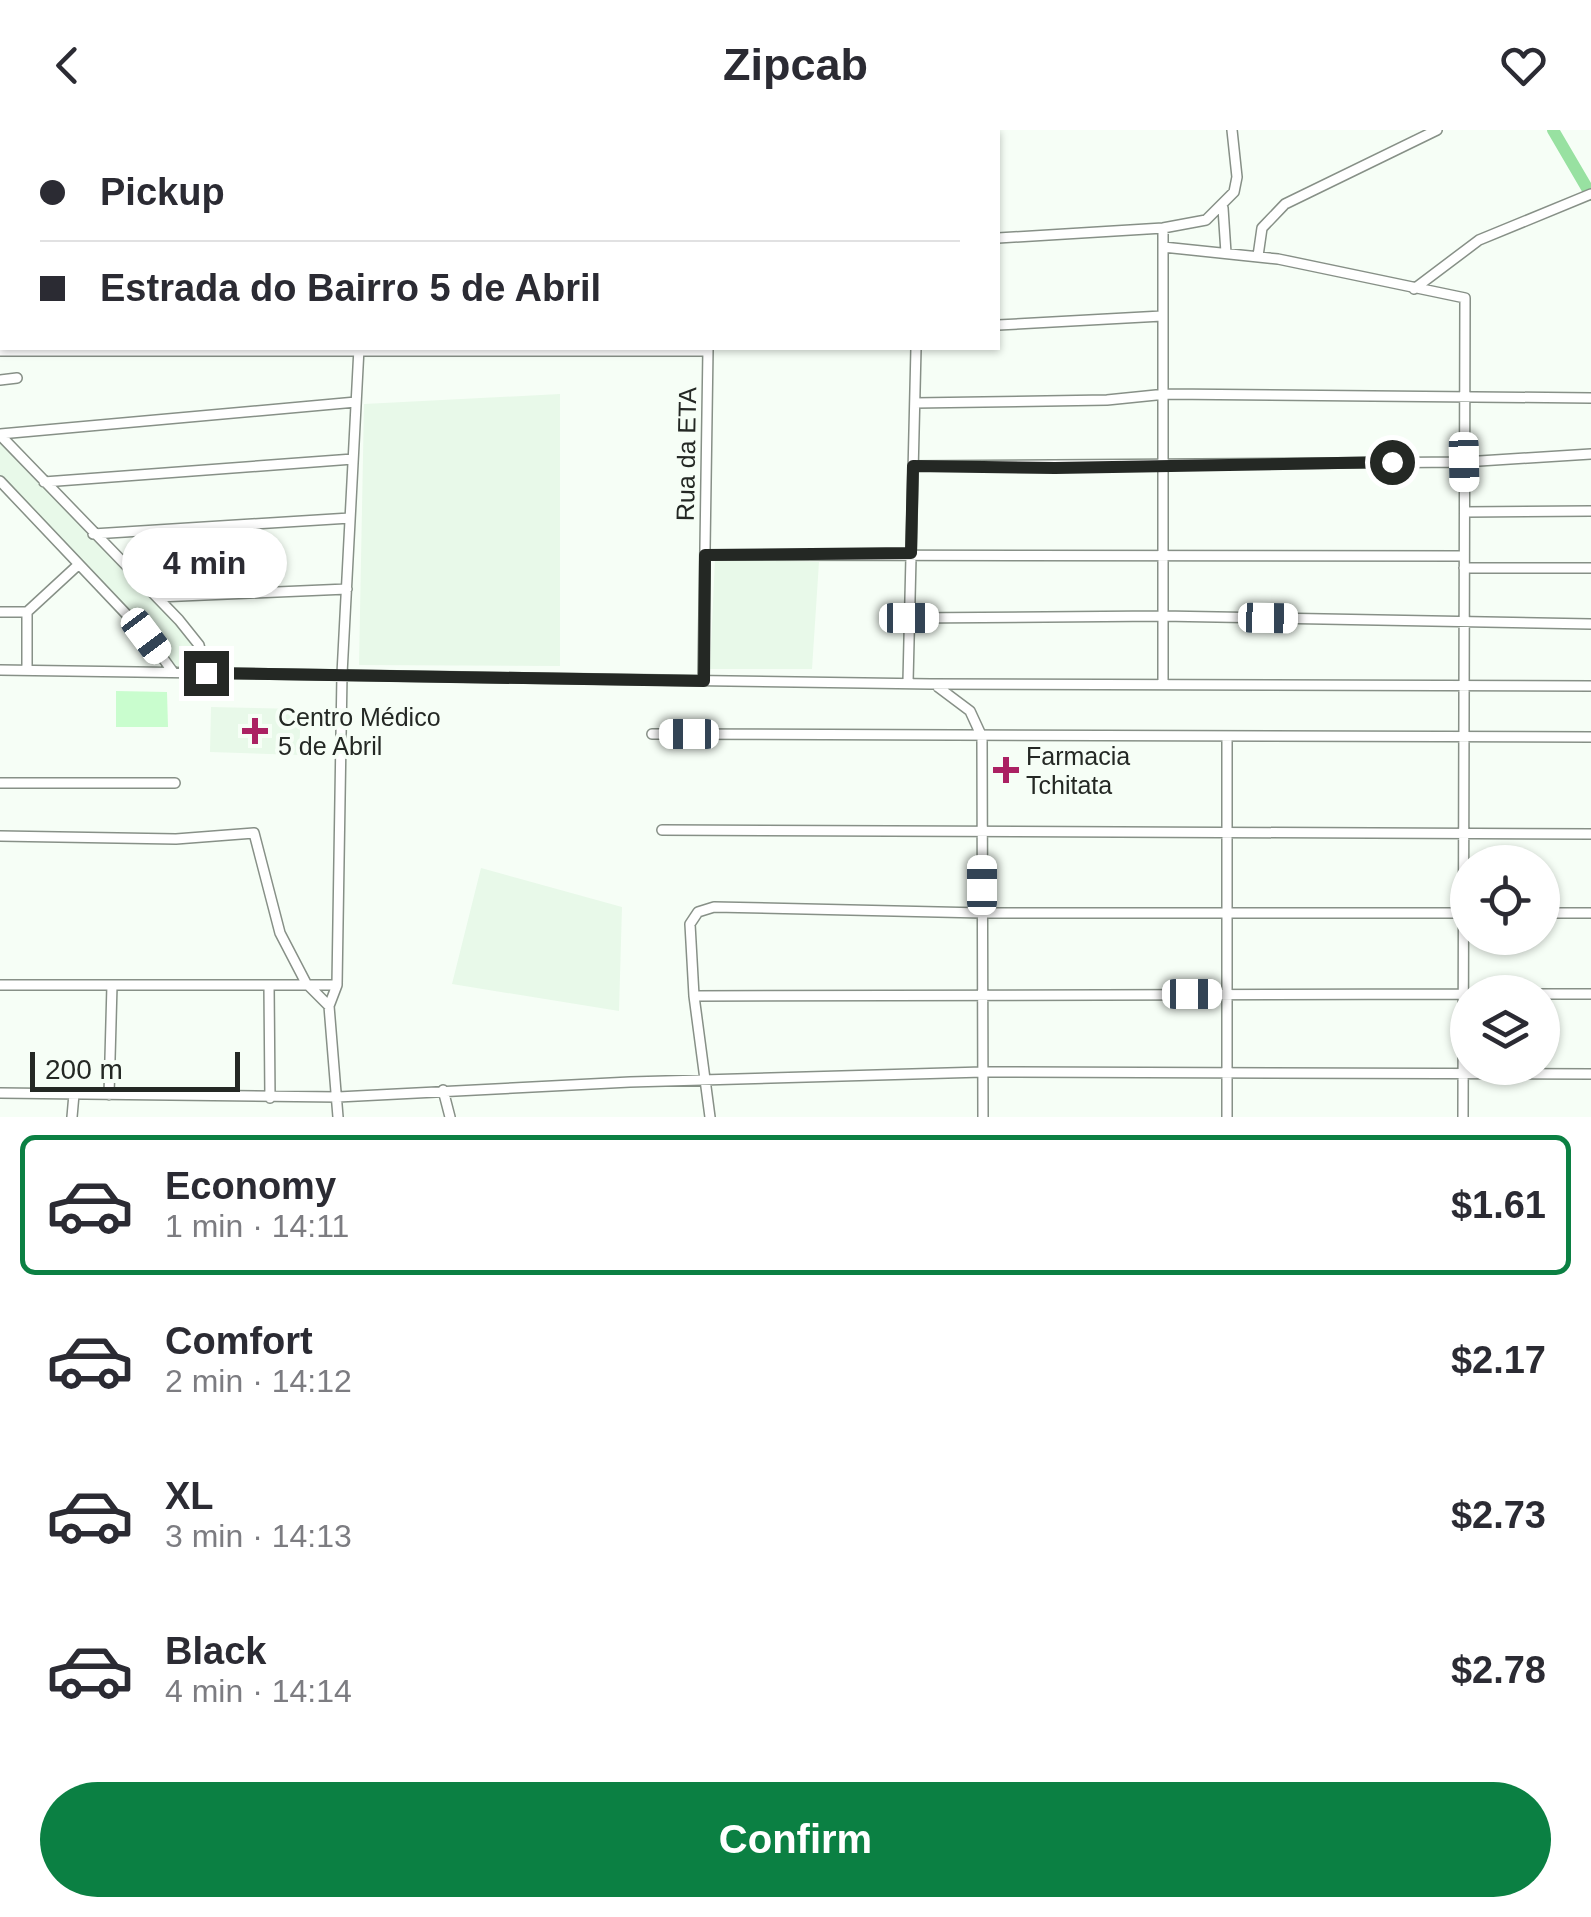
<!DOCTYPE html>
<meta charset="utf-8">
<style>
:root{--surface:#fff;--page:#f2f2f3;--text:#2b2b33;--muted:#7c7c81;--line:#e1e1e2;--accent:#0b8043}
body{margin:0;font-family:Arial,sans-serif;background:var(--page);color:var(--text);height:100vh;display:flex;flex-direction:column;font-size:38px;white-space:nowrap}
*{box-sizing:border-box;margin:0}
p{font-size:32px;color:var(--muted)}
.icon{flex:none;width:55px;height:55px;fill:none;stroke:currentColor;stroke-width:2;stroke-linecap:round;stroke-linejoin:round}
.map{position:relative;height:987px;overflow:hidden}
.details{display:flex;flex-direction:column;background:var(--surface);flex:1}
.details>*{flex:none}
.top-card{position:absolute;left:0px;top:0px;width:1000px;height:220px;box-shadow:0 2px 8px #0004;display:grid;align-content:center;height:220px;padding:0 40px;background:var(--surface)}
.tools{position:absolute;left:1450px;top:715px;display:grid;gap:20px}
.tools a{display:grid;place-items:center;width:110px;height:110px;border-radius:50%;background:var(--surface);box-shadow:0 2px 8px #0004;font-size:50px}
.scale{position:absolute;left:30px;bottom:25px;width:210px;box-sizing:border-box;padding-left:10px;border:5px solid #242824;border-top:0;font-size:28px;line-height:35px;white-space:nowrap;color:#242824;-webkit-text-stroke:8px #f6fef6;paint-order:stroke}
.end{position:absolute;width:45px;height:45px;margin:-22px;border:12px solid #242824;background:#fff;box-shadow:0 0 0 5px #fff}
.from{border-radius:50%}
.bubble{position:absolute;height:70px;border-radius:35px;background:var(--surface);box-shadow:0 2px 8px #0004;font-size:32px;font-weight:700;line-height:70px;text-align:center}
.car{position:absolute;width:30px;height:60px;margin:-30px -15px;border-radius:12px;box-shadow:0 0 8px 2px #0007;background:linear-gradient(#fff 24%,#345 0 40%,#fff 0 76%,#345 0 86%,#fff 0)}
.top-card b{display:flex;align-items:center;gap:35px;height:95px;font-size:38px}
.top-card b+b{border-top:2px solid var(--line)}
.top-card i{width:25px;height:25px;background:var(--text)}
ul{padding:18px 0 0;list-style:none}
li{display:flex;align-items:center;gap:30px;height:140px;margin:0 20px 15px;padding:0 20px;border:5px solid transparent;border-radius:15px}
li div{flex:1}
li b{display:block;font-size:38px}
li em{font-style:normal;font-weight:700}
li.active{border-color:var(--accent)}
li>.icon{width:90px;height:90px;stroke-width:1.5}
.primary-button{display:flex;gap:20px;margin-top:auto;padding:20px 40px}
.primary-button a{flex:1;height:115px;border-radius:60px;background:var(--accent);color:#fff;font-size:40px;font-weight:700;line-height:115px;text-align:center}
header{display:flex;justify-content:space-between;align-items:center;height:130px;padding:0 40px;background:var(--surface);font-size:45px;font-weight:700}
.map>svg:first-child{display:block}
.built{fill:#e8f9e9}
.green{fill:#c9fdce}
.lines{fill:none;stroke-linecap:round;stroke-linejoin:round}
.river{stroke:#98e1a1;stroke-width:12}
.minor-casing{stroke:#879087;stroke-width:12}
.minor{stroke:#fff;stroke-width:9}
.route{stroke:#242824;stroke-width:12}
.poi-dot{fill:#ab2163;stroke:#f6fef6;stroke-width:4}
.labels{text-anchor:middle;stroke-width:8;stroke-linejoin:round;paint-order:stroke}
.street-label{font-size:25px;fill:#242824;stroke:#f6fef6}
.poi-label{font-size:25px;fill:#242824;stroke:#f6fef6;text-anchor:start}
</style>
<header><svg class="icon" aria-label="back" viewBox="0 0 24 24"><path d="M15 5l-7 7 7 7"/></svg>Zipcab<svg class="icon" aria-label="heart" viewBox="0 0 24 24"><path d="M12 20l-8-8c-3-5 5-10 8-4 3-6 11-1 8 4z"/></svg></header>
<div class="map">
<svg width="1591" height="987" viewBox="0 0 1591 987">
<rect width="100%" height="100%" fill="#f6fef6"/>
<!-- built -->
<path class="built" d="M560 264V536L359 535 364 274Z
M0 305 199 515 206 543 173 542 147 506 0 350Z
M715 429 819 432 812 539H710Z
M211 577 301 579 299 625 210 622Z
M481 738 622 777 619 881 452 854Z"/>
<!-- green -->
<path class="green" d="M116 561 167 562 168 597H116Z"/>
<g class="lines">
<!-- river -->
<path class="river" d="M1553 0 1591 65"/>
<defs>
<path id="minor" d="M534 0 553 2
M913 0V2
M968 0V2
M370 2V0
M711 2V0
M0 32H2
M1223 78 1226 123
M1163 98V554
M998 108 1163 98 1206 90 1234 62 1237 47 1232 0
M1163 117 1278 129 1465 168 1463 987
M1258 126 1262 98 1285 74 1437 0
M0 136H2
M1414 159 1479 110 1591 64
M998 195 1162 186
M0 221H708
M0 250 17 248
M915 273 1107 270 1166 264 1591 268
M0 304 356 272
M0 305 179 490 199 515 206 543
M913 336 1464 332 1591 324
M0 351 147 506 173 542
M44 352 353 329
M1465 382 1591 381
M93 404 350 388
M705 425 1464 426
M1464 438H1591
M158 467 347 459
M0 482H27L78 435
M27 482V540
M909 488 1162 486 1591 494
M0 540 931 554 1591 556
M703 551 708 219
M908 552 916 218
M938 557 970 581 982 607 983 987
M652 604 1591 607
M0 653H175
M662 700 1591 704
M0 706 176 709 254 703 280 803 306 853 329 876
M1542 783H1591
M0 855H337
M269 855 270 968
M1542 864H1591
M694 866 1465 864
M443 960 450 987
M0 963 338 967 630 952 983 942 1591 944
M109 965 112 855
M72 987 74 964
M338 987 329 876 337 855 342 544 359 218
M710 987 694 866 690 794 698 782 714 777 982 783H1466
M1227 987V608"/>
</defs>
<!-- minor casing -->
<use href="#minor" class="minor-casing"/>
<!-- minor -->
<use href="#minor" class="minor"/>
</g>
<g class="lines">
<!-- route -->
<path class="route" d="M206 543 704 551 705 425 911 423 913 336 1055 338 1392 332"/>
</g>
<!-- markers -->
<g class="poi-dot">
<path d="M250 586h10v10h10v10h-10v10h-10v-10h-10v-10h10z"/>
<path d="M1001 625h10v10h10v10h-10v10h-10v-10h-10v-10h10z"/>
</g>
<g class="labels">
<!-- street labels -->
<g class="street-label">
<text transform="translate(686 324) rotate(-89)" y="9">Rua da ETA</text>
</g>
<!-- poi labels -->
<g class="poi-label">
<text x="278" y="596">Centro Médico<tspan x="278" dy="29">5 de Abril</tspan></text>
<text x="1026" y="635">Farmacia<tspan x="1026" dy="29">Tchitata</tspan></text>
</g>
</g>
</svg>
<div class="tools">
<a><svg class="icon" aria-label="locate" viewBox="0 0 24 24"><circle cx="12" cy="12" r="6"/><path d="M12 2v4M12 18v4M2 12h4M18 12h4"/></svg></a>
<a><svg class="icon" aria-label="layers" viewBox="0 0 24 24"><path d="M12 4l9 5-9 5-9-5zM3 14l9 5 9-5"/></svg></a>
</div>
<div class="scale">200 m</div>
<i class="end from" style="left:1392px;top:332px"></i>
<i class="end" style="left:206px;top:543px"></i>
<div class="bubble" style="left:122px;top:398px;width:165px">4 min</div>
<i class="car" style="left:1464px;top:332px;rotate:179deg"></i>
<i class="car" style="left:909px;top:488px;rotate:90deg"></i>
<i class="car" style="left:1268px;top:488px;rotate:91deg"></i>
<i class="car" style="left:146px;top:506px;rotate:143deg"></i>
<i class="car" style="left:689px;top:604px;rotate:270deg"></i>
<i class="car" style="left:982px;top:755px;rotate:0deg"></i>
<i class="car" style="left:1192px;top:864px;rotate:90deg"></i>
<div class="top-card">
<b><i class="from"></i>Pickup</b>
<b><i></i>Estrada do Bairro 5 de Abril</b>
</div>
</div>
<section class="details">
<ul>
<li class="active"><svg class="icon" aria-label="car" viewBox="0 0 24 24"><path d="M5 17H2v-5l4-1 3-4h7l3 4 3 1v5h-3M9 17h6M6 11h13"/><circle cx="7" cy="17" r="2"/><circle cx="17" cy="17" r="2"/></svg><div><b>Economy</b><p>1 min · 14:11</p></div><em>$1.61</em></li>
<li><svg class="icon" aria-label="car" viewBox="0 0 24 24"><path d="M5 17H2v-5l4-1 3-4h7l3 4 3 1v5h-3M9 17h6M6 11h13"/><circle cx="7" cy="17" r="2"/><circle cx="17" cy="17" r="2"/></svg><div><b>Comfort</b><p>2 min · 14:12</p></div><em>$2.17</em></li>
<li><svg class="icon" aria-label="car" viewBox="0 0 24 24"><path d="M5 17H2v-5l4-1 3-4h7l3 4 3 1v5h-3M9 17h6M6 11h13"/><circle cx="7" cy="17" r="2"/><circle cx="17" cy="17" r="2"/></svg><div><b>XL</b><p>3 min · 14:13</p></div><em>$2.73</em></li>
<li><svg class="icon" aria-label="car" viewBox="0 0 24 24"><path d="M5 17H2v-5l4-1 3-4h7l3 4 3 1v5h-3M9 17h6M6 11h13"/><circle cx="7" cy="17" r="2"/><circle cx="17" cy="17" r="2"/></svg><div><b>Black</b><p>4 min · 14:14</p></div><em>$2.78</em></li>
</ul>
<div class="primary-button"><a>Confirm</a></div>
</section>
